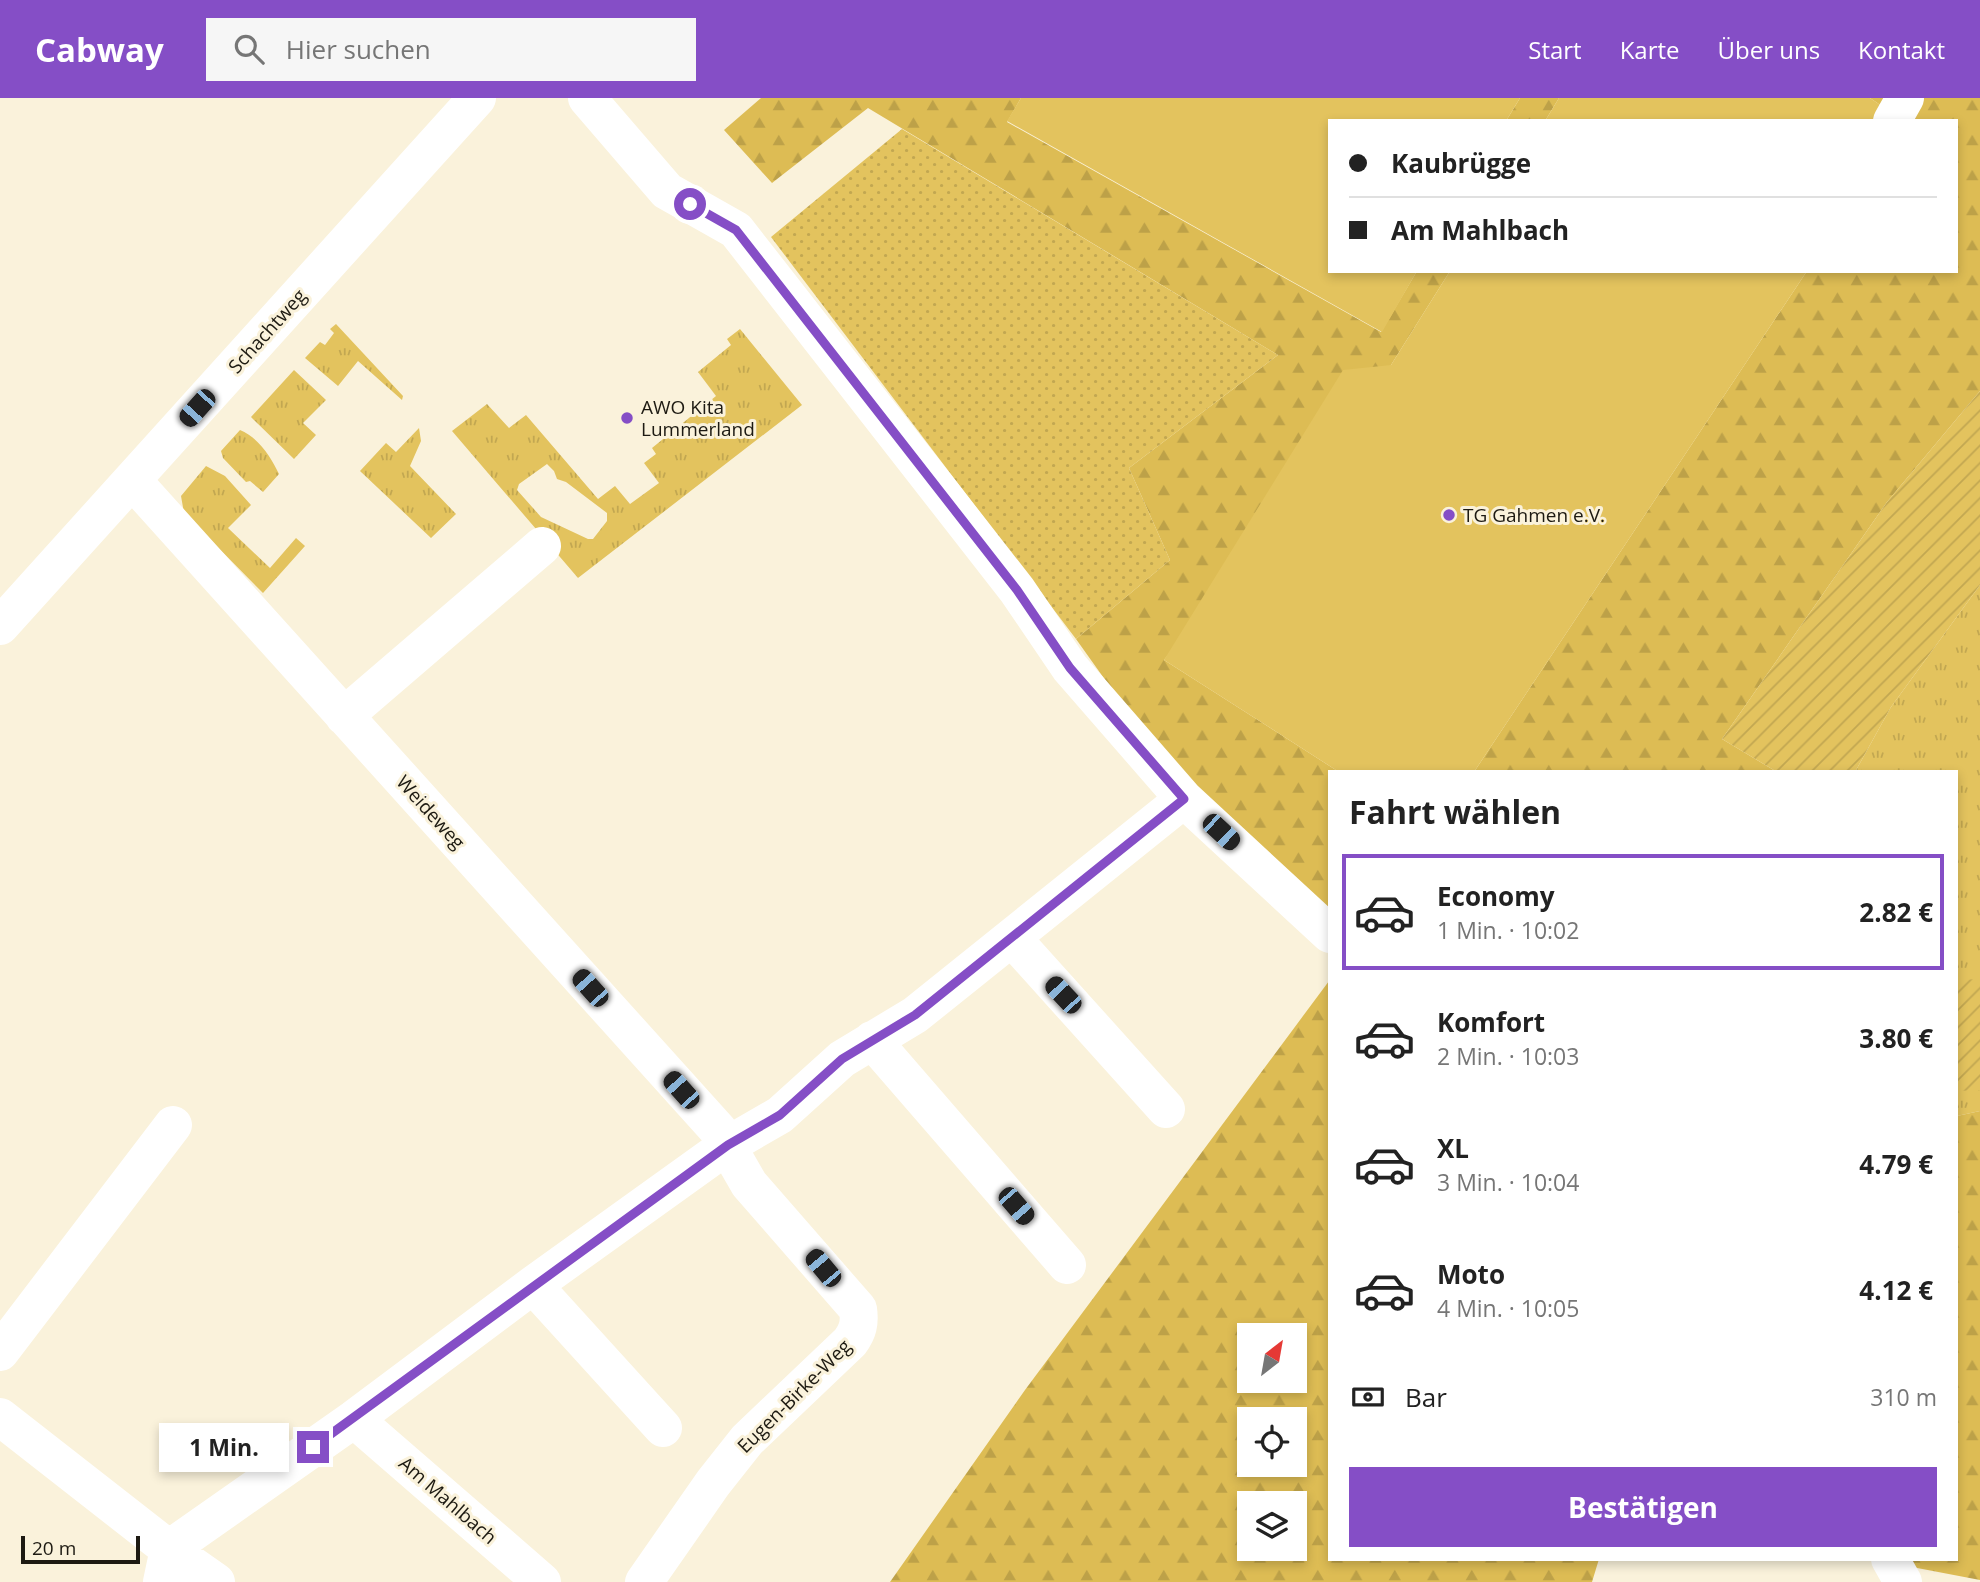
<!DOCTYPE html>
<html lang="de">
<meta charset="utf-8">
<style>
:root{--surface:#fff;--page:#f6f6f6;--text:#222;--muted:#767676;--line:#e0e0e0;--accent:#854ec6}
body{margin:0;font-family:"Open Sans",sans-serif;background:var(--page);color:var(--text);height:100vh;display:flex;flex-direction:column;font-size:26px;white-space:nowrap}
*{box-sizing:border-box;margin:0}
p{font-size:23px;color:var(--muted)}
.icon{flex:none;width:38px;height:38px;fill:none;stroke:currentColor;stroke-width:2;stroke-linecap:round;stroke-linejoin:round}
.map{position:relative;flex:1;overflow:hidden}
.panel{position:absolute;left:1328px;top:672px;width:630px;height:791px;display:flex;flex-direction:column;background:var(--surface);border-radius:0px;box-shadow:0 4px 10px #0003}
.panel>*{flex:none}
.guide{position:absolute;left:1328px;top:21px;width:630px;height:154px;border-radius:0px;box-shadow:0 4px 10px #0003;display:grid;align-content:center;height:154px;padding:0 21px;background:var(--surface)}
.needle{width:46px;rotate:31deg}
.controls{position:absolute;left:1237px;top:1225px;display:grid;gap:14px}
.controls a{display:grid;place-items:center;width:70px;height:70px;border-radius:0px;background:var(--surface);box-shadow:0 4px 10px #0003;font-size:35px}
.scale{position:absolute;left:21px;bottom:18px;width:119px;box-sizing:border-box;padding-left:7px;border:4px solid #1d1a12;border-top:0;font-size:19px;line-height:24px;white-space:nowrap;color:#1d1a12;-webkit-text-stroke:5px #faf2db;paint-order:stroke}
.end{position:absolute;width:32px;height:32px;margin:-16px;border:9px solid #854ec6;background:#fff;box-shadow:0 0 0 4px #fff}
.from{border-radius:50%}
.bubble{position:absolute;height:49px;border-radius:0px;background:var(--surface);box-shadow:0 4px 10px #0003;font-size:23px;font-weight:700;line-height:49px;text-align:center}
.car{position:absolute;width:21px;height:42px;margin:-21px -10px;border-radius:9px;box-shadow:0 0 5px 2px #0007;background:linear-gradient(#222 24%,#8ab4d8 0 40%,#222 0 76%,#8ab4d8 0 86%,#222 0)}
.guide b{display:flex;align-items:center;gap:24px;height:66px;font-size:26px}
.guide b+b{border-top:2px solid var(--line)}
.guide i{width:18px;height:18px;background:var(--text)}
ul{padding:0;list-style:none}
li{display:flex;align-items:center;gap:21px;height:116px;margin:0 14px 10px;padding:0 7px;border:4px solid transparent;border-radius:0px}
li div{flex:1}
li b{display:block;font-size:26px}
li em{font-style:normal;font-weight:700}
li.on{border-color:var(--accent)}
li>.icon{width:63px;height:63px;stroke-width:1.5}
h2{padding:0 21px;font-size:32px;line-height:84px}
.pay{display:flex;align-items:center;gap:18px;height:77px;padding:0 21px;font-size:26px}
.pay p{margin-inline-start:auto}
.action{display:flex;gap:14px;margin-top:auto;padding:14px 21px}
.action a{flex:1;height:80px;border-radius:0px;background:var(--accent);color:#fff;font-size:28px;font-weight:700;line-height:80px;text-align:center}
header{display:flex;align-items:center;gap:42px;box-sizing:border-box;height:98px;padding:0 35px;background:var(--accent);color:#fff}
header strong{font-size:33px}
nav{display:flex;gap:38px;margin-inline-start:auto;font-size:24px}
.search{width:490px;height:63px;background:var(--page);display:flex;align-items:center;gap:18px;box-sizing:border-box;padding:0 24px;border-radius:0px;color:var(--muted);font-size:26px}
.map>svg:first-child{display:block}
.grass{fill:url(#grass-tufts);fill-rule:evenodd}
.forest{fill:url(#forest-firs);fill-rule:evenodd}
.park{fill:url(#park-dots)}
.garden{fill:url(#garden-furrows)}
.pitch{fill:#e3c35e}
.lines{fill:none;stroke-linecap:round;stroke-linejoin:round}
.minor{stroke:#fff;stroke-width:38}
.route{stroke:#854ec6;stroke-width:9}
.poi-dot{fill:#854ec6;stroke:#faf2db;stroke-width:2.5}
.labels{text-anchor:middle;stroke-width:6;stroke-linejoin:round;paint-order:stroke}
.street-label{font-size:19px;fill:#1d1a12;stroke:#faf2db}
.poi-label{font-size:19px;fill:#1d1a12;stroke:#faf2db;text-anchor:start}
</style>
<header>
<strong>Cabway</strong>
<div class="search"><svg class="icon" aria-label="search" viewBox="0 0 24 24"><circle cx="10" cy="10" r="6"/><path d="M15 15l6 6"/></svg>Hier suchen</div>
<nav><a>Start</a><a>Karte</a><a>Über uns</a><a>Kontakt</a></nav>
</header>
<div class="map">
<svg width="1980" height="1484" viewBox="0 0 1980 1484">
<defs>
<pattern id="grass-tufts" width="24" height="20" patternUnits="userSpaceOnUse" patternTransform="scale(1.75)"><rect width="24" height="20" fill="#e3c35e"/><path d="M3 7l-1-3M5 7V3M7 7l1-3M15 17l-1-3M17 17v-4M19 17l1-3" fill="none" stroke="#c2a751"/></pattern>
<pattern id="forest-firs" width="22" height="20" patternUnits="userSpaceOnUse" patternTransform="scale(1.75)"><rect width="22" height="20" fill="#ddbc54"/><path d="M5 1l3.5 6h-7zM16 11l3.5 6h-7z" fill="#bda148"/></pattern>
<pattern id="park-dots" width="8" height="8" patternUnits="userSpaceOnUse" patternTransform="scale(1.75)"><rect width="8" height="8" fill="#e3c35e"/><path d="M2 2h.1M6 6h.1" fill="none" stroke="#c2a751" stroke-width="1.8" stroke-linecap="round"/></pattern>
<pattern id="garden-furrows" width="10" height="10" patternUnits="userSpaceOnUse" patternTransform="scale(1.75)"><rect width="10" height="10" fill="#e3c35e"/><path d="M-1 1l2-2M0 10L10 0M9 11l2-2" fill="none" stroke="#c2a751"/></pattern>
</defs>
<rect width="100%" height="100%" fill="#faf2db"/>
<!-- grass -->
<path class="grass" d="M336 226 403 298 402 302 358 263 338 288 305 260 320 244 325 247 334 235 330 231Z
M740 231 802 307 578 480 452 333 487 306 509 330 526 317 598 401 615 388 630 406 659 385 644 365 656 356 652 350 716 298 698 274 731 247 727 241ZM547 366 554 373 557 381 566 384 607 415V423L593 441H588L541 419 517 392 519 386Z
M294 272 326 302 303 325 316 337 294 361 251 319Z
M419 330 421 343 410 368 456 416 431 440 360 373 386 345 396 354Z
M240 332C258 339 271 359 279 376L263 394 250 383 246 384 223 360 221 353Z
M206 368 225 378 251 407 228 430 270 470 296 440 305 448 263 495 184 415 181 398Z
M1980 487V1013L1957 1018 1956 674H1855L1891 609Z"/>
<!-- forest -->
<path class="forest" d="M761 0H1021L1007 24 1381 234 1417 173H1450L1391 267 1164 562 1339 674H1330V817L1175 680 1076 541 1170 462 1129 370 1278 257 868 10 772 85 724 32Z
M1520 0H1559L1545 23H1506Z
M1870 0H1980V293L1887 404 1722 641 1777 674H1474L1807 173H1956V23H1904Z
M1329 883 1330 1461H1599L1592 1484H890L1025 1292ZM1250 1237H1295V1283H1250ZM1295 1321V1367H1250V1321ZM1295 1405V1451H1250V1405Z
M1980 1013V1482L1912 1469 1907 1461H1956L1957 1018Z"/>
<!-- park -->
<path class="park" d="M902 31 1278 257 1129 370 1170 462 1076 541 771 139Z"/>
<!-- garden -->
<path class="garden" d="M1980 293V487L1891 609 1855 674H1777L1722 641 1887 404Z
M1980 881V992L1957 993V882Z"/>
<!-- pitch -->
<path class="pitch" d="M1021 0H1520L1506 23H1330V173H1417L1382 234 1007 23Z
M1559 0H1870L1904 23H1545Z
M1450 173H1807L1474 674H1339L1164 562 1343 272 1391 267Z"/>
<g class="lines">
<!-- minor -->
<path class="minor" d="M587 0 667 93 736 132 1017 492 1070 570 1184 701 1330 836
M1892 23 1905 0
M132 382 718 1032 749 1086 858 1211C860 1225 858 1233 850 1244L747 1342 713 1385 644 1484
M0 528 477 0
M344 618 542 448
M1012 840 1166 1011
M872 942 1067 1167
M533 1187 663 1330
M0 1254 173 1027
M0 1319 169 1451 216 1484
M354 1321 542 1484
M1890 1461 1903 1484
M162 1484 169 1451 354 1321 533 1187 728 1047 780 1017 842 961 915 917 1184 701"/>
</g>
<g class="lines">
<!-- route -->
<path class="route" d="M313 1349 728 1047 780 1017 842 961 915 917 1184 701 1070 570 1017 492 736 132 690 106"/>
</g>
<!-- markers -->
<g class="poi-dot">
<circle cx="627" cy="320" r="7"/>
<circle cx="1449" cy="417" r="7"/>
</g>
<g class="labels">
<!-- street labels -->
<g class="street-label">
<text transform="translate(267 233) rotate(-48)" y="7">Schachtweg</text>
<text transform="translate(431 714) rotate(48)" y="7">Weideweg</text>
<text transform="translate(794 1298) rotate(-45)" y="7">Eugen-Birke-Weg</text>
<text transform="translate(448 1402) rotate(41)" y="7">Am Mahlbach</text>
</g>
<!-- poi labels -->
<g class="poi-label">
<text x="641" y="316">AWO Kita<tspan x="641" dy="22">Lummerland</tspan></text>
<text x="1463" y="424">TG Gahmen e.V.</text>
</g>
</g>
</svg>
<div class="controls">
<a><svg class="needle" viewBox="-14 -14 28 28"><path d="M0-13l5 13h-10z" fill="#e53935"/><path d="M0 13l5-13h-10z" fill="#767676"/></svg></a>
<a><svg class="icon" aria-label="locate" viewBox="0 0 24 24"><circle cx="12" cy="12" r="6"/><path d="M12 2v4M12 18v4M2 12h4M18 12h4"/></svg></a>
<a><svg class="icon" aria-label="layers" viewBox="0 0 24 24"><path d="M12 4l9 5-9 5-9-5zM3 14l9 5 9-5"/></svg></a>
</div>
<div class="scale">20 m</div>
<i class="end from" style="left:690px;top:106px"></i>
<i class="end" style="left:313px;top:1349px"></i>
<div class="bubble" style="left:159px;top:1325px;width:130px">1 Min.</div>
<i class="car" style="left:197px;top:310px;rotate:222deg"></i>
<i class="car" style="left:1221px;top:734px;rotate:133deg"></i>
<i class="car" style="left:590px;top:890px;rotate:318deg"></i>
<i class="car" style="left:1063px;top:897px;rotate:317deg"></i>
<i class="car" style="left:681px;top:992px;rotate:318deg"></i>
<i class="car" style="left:1016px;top:1108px;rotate:139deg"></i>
<i class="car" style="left:823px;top:1170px;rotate:320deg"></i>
<div class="guide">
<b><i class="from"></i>Kaubrügge</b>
<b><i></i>Am Mahlbach</b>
</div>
<section class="panel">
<h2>Fahrt wählen</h2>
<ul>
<li class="on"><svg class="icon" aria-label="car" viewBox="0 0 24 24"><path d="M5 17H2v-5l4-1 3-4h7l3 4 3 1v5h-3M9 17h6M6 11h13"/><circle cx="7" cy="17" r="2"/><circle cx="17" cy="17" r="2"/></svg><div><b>Economy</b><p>1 Min. · 10:02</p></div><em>2.82 €</em></li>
<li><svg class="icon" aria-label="car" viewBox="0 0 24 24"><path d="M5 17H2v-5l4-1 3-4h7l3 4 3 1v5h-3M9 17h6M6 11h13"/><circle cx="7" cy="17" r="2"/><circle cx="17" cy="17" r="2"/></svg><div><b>Komfort</b><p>2 Min. · 10:03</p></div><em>3.80 €</em></li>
<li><svg class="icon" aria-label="car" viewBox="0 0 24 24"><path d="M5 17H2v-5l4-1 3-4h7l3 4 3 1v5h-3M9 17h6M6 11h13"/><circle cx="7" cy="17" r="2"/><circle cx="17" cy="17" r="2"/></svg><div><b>XL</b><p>3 Min. · 10:04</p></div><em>4.79 €</em></li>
<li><svg class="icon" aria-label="car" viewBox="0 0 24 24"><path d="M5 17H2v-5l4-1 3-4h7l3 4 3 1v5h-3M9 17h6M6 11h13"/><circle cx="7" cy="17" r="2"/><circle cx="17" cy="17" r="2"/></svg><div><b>Moto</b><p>4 Min. · 10:05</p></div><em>4.12 €</em></li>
</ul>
<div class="pay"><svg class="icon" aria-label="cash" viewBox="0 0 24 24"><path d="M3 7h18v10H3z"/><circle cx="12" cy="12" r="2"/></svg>Bar<p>310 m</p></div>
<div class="action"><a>Bestätigen</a></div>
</section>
</div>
